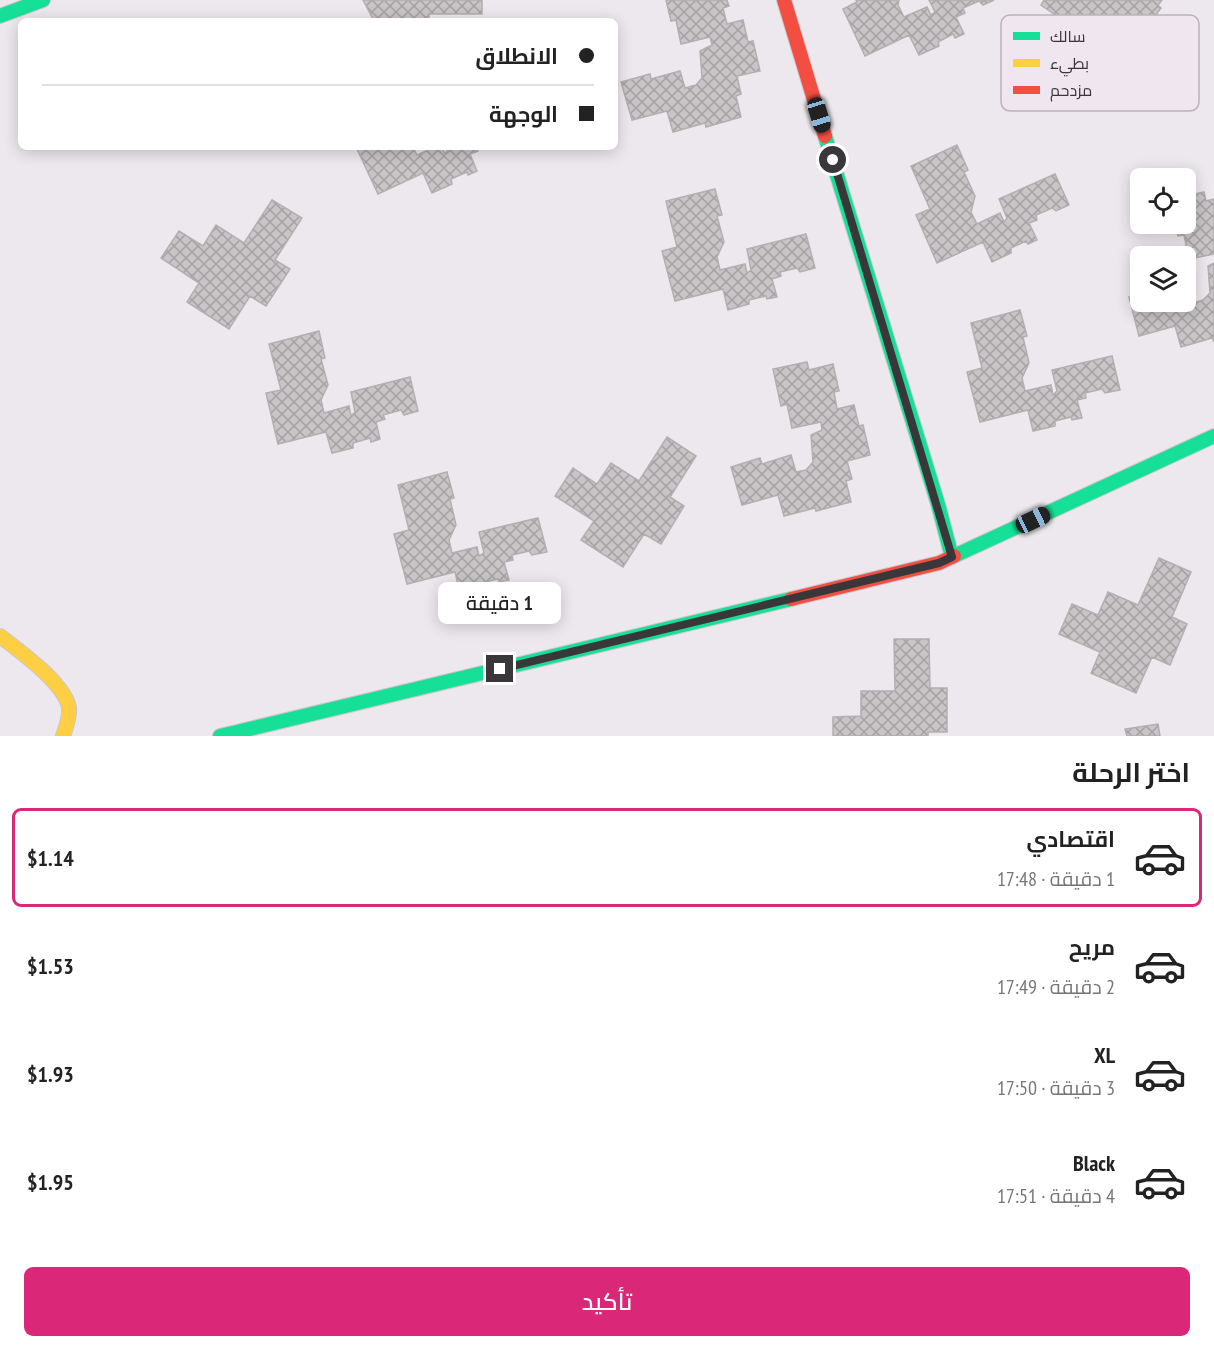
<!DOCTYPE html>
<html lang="ar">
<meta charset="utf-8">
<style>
:root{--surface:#fff;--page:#f6f6f6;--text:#222;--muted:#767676;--line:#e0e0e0;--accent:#db2777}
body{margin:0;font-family:"PT Sans Narrow",Cairo,sans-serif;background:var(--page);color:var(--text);direction:rtl;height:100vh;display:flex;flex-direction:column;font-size:22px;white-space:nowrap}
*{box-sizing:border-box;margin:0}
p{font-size:20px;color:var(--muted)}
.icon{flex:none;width:33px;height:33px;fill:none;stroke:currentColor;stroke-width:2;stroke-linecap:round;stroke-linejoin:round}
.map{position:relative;height:736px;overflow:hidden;direction:ltr}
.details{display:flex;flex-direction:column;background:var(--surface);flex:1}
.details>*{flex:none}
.hud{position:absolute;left:18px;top:18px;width:600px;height:132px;border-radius:9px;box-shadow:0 3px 15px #0003;direction:rtl;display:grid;align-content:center;height:132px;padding:0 24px;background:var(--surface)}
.buttons{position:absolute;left:1130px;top:168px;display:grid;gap:12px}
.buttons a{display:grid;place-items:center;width:66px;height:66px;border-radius:9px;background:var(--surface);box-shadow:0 3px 15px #0003;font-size:30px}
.end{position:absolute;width:27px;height:27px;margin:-14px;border:8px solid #3a373a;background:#fff;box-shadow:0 0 0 3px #fff}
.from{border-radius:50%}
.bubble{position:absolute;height:42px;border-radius:9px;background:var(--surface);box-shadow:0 3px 15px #0003;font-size:20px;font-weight:600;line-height:42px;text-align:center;direction:rtl}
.car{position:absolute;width:18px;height:36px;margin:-18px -9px;border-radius:8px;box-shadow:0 0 4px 2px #0007;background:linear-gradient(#222 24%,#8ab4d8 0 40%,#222 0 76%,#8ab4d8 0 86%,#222 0)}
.hud b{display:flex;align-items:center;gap:21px;height:57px;font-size:22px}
.hud b+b{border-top:2px solid var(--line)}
.hud i{width:15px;height:15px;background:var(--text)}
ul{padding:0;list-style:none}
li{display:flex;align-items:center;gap:18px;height:99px;margin:0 12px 9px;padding:0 12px;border:3px solid transparent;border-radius:9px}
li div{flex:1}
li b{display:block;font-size:22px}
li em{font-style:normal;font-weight:600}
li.selected{border-color:var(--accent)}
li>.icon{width:54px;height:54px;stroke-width:1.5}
h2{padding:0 24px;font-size:27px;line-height:72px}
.action{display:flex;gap:12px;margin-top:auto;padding:12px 24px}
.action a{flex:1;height:69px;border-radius:9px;background:var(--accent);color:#fff;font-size:24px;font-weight:600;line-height:69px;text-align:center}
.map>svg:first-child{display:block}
.building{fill:url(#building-cross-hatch);stroke:#b3afb0;stroke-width:1.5}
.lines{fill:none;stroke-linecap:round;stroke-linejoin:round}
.fast-casing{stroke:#cac7ca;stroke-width:16}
.slow-casing{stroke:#cac7ca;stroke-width:16}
.jam-casing{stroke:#cac7ca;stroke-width:16}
.fast{stroke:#16e098;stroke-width:14}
.slow{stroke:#ffcf43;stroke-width:14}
.jam{stroke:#f24e42;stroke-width:14}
.route{stroke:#3a373a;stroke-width:8}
.key{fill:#efe6f0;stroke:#b9b2b9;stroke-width:1.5}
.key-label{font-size:16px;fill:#3a373a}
</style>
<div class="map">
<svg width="1214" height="736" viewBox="0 0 1214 736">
<defs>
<pattern id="building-cross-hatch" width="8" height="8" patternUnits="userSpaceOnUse" patternTransform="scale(1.5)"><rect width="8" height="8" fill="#c9c5c6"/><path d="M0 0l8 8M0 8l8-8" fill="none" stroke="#a4a1a2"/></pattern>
</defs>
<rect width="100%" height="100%" fill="#ede8ee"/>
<!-- building -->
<path class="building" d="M363 0H482V14H429V21H374Z
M666 0H727L729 6 723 8 727 24 743 20 748 42 753 41 760 71 737 76 741 94 736 96 741 117 706 127 705 123 673 132 667 111 632 120 621 82 650 74 651 79 680 71 685 88 696 85 702 78 700 51 712 45 710 37 681 44 676 20 671 21Z
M856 0H899L898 5 904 17 927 7 931 15 935 12 929 0H994L983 5 979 1 963 8 965 13 956 17 964 34 955 38 953 34 938 42 939 46 919 55 909 35 865 56 843 9 857 2Z
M1044 0H1162L1158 5 1161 8 1143 32 1124 19 1113 34 1108 30 1095 48 1066 27 1068 24 1041 5Z
M957 145 968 170 964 172 975 196 971 212 977 224 1000 213 1004 222 1007 218 999 199 1055 174 1069 205 1056 211 1052 208 1036 215 1037 220 1029 223 1037 240 1028 244 1026 241 1011 248V253L992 262 983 242 937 263 916 215 930 209 911 166Z
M356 147H413L417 155 435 147H442L445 154 448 149 447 147H476L478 151 470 154 477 171 468 175 467 172 451 179 452 184 432 193 423 173 378 194Z
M715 189 722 215 717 216 724 242 717 257 720 270 745 264 747 273 751 270 747 249 806 234 815 268 800 272 797 268 780 272 781 276 772 279 777 297 767 299 766 296 749 300V304L728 310 723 289 675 301 662 251 677 247 666 201Z
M1204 192 1206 201 1214 199V254L1189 259 1184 235 1178 236 1175 224H1185V196Z
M272 200 302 218 275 260 290 269 266 306 250 296 229 329 187 302 199 283 161 258 179 231 203 246 216 225 244 243Z
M1214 263V342L1212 338 1181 347 1175 326 1139 336 1129 297 1140 294V302H1185V287L1188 286 1193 303 1203 300 1210 293 1208 266Z
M1020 310 1027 336 1023 337 1029 363 1022 378 1025 391 1051 385 1053 395 1057 391 1052 370 1112 356 1120 390 1105 393 1102 389 1085 393 1086 398 1077 400 1082 418 1072 420 1071 417 1055 421V426L1033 431 1028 410 980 422 967 372 982 368 971 323Z
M319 331 325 358 321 359 328 385 321 400 324 413 349 406 351 416 355 412 351 392 410 377 418 411 404 415 401 410 383 415 385 419 376 422 380 439 371 442 370 438 353 443V448L332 453 326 432 278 444 266 393 281 390 269 344Z
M807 362 809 370 833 364 839 391 834 392 837 409 854 405 859 426 863 425 870 455 847 461 852 479 846 481 851 502 816 511 815 508 784 516 778 495 742 505 731 467 760 458 762 464 791 455 796 472 806 470 813 462 811 435 822 430 821 422 792 428 787 404 781 406 773 369Z
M667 437 696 456 670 497 684 506 661 544 644 534 623 567 581 540 594 521 555 496 573 468 597 484 611 463 639 481Z
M447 472 454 498 450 499 456 525 449 540 452 553 477 547 479 556 484 553 479 532 538 518 547 552 532 555 529 551 512 555 513 560 504 562 509 580 499 582 498 579 481 583V588L460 593 455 572 407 584 394 534 409 530 398 485Z
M1159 558 1191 572 1172 617 1187 624 1170 665 1152 657 1136 693 1091 673 1100 652 1059 634 1072 604 1098 615 1108 592 1138 605Z
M894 639H929L930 688H947V732H928V736H833V717L861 716V691H895Z
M1158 724 1160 736H1127L1125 729Z"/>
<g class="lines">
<defs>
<path id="fast" d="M0 16 43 0
M825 136 938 504 952 557
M954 556 1214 436
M220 736 791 599"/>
<path id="slow" d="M0 636C19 651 65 683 69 708 70 718 66 727 63 736"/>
<path id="jam" d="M784 0 825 136
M791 599 939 563 954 556"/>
</defs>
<!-- fast casing -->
<use href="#fast" class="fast-casing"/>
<!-- slow casing -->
<use href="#slow" class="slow-casing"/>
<!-- jam casing -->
<use href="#jam" class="jam-casing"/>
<!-- fast -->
<use href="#fast" class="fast"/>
<!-- slow -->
<use href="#slow" class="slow"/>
<!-- jam -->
<use href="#jam" class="jam"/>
</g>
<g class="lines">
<!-- route -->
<path class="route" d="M500 669 939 563 952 557 833 160"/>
</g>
<!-- legend -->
<rect x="1001" y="15" width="198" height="96" rx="9" class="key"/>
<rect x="1013" y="32" width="27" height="8" fill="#16e098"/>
<rect x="1013" y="59" width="27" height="8" fill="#ffcf43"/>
<rect x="1013" y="86" width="27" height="8" fill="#f24e42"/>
<g class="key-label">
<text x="1050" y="42">سالك</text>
<text x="1050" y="69">بطيء</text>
<text x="1050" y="96">مزدحم</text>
</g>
</svg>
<div class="buttons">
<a><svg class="icon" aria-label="locate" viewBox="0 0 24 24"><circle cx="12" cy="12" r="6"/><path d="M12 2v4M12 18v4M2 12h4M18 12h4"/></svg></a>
<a><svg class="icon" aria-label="layers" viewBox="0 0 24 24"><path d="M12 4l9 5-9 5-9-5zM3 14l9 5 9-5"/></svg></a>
</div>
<i class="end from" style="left:833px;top:160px"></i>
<i class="end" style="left:500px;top:669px"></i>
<div class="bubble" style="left:438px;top:582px;width:123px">1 دقيقة</div>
<i class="car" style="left:819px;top:115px;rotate:163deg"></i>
<i class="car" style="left:1033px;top:520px;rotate:65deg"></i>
<div class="hud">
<b><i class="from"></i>الانطلاق</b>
<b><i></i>الوجهة</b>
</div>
</div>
<section class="details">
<h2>اختر الرحلة</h2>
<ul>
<li class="selected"><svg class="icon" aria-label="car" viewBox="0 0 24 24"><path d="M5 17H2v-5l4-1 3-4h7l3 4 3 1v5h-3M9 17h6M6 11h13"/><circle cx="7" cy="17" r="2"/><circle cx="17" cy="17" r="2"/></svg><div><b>اقتصادي</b><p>1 دقيقة · 17:48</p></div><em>$1.14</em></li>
<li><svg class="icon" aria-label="car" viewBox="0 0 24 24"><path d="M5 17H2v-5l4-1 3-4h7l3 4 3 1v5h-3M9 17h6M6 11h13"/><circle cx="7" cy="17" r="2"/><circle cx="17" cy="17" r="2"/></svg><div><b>مريح</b><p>2 دقيقة · 17:49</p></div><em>$1.53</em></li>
<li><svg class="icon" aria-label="car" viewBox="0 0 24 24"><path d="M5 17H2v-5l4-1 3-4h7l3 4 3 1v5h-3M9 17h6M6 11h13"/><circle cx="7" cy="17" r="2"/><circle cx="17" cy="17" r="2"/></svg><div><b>XL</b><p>3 دقيقة · 17:50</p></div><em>$1.93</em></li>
<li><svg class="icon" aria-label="car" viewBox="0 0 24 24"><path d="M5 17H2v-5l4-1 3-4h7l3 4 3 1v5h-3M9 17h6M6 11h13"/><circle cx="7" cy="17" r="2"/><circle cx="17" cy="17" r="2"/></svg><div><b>Black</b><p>4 دقيقة · 17:51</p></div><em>$1.95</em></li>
</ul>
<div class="action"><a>تأكيد</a></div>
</section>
